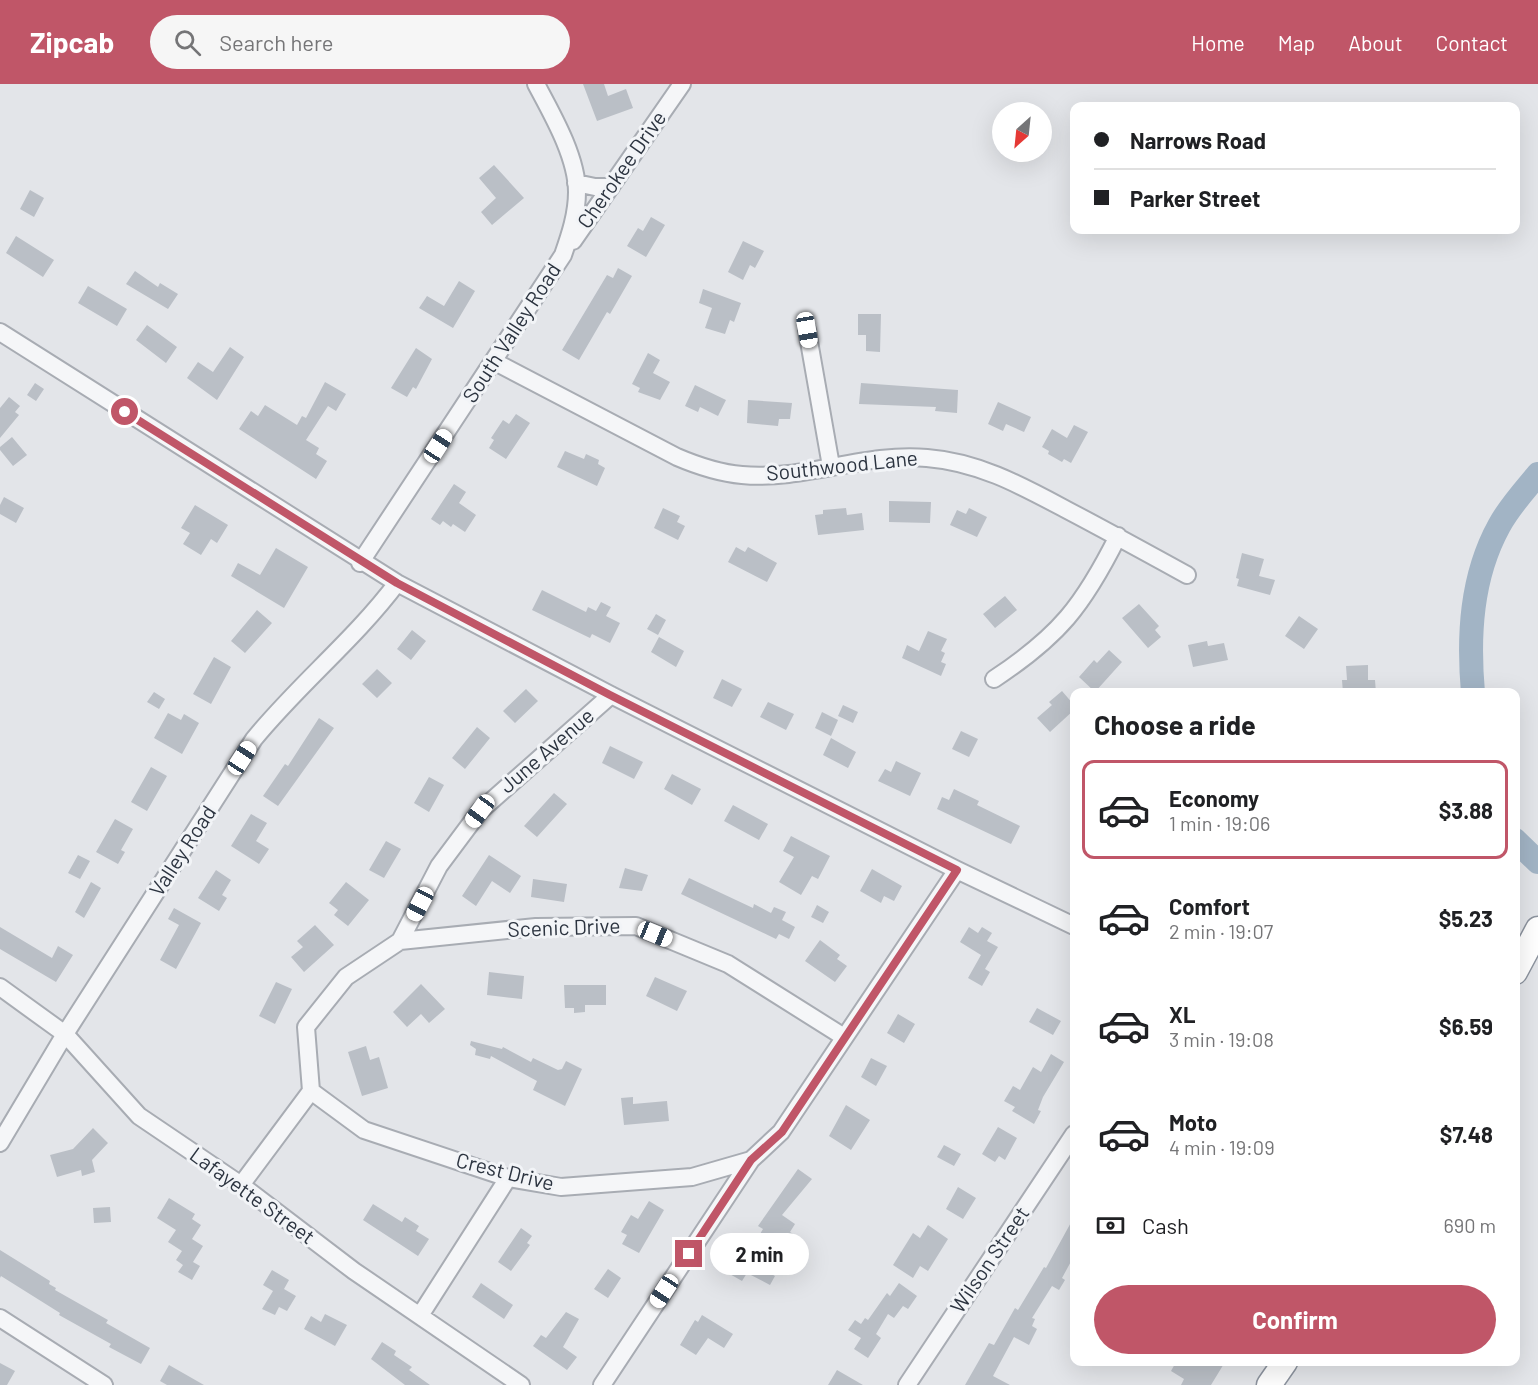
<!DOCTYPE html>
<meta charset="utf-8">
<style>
:root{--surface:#fff;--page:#f6f6f6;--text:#202124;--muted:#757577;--line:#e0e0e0;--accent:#c05668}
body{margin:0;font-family:Barlow,sans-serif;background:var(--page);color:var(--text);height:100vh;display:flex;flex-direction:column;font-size:22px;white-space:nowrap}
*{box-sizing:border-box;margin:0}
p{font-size:20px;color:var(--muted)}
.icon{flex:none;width:33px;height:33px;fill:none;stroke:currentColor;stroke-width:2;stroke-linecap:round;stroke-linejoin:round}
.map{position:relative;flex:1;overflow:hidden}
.sheet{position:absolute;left:1070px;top:604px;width:450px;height:678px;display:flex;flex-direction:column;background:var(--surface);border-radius:12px;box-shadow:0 6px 24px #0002}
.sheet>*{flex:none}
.banner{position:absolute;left:1070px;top:18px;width:450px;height:132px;border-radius:12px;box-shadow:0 6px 24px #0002;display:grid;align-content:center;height:132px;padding:0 24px;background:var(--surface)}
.needle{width:39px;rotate:207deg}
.fabs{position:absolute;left:992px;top:18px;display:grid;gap:12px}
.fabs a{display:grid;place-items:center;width:60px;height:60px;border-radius:50%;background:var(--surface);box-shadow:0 6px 24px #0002;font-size:30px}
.end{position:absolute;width:27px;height:27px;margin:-14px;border:8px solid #c05668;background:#fff;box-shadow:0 0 0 3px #fff}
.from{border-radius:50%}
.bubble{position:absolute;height:42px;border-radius:21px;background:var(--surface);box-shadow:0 6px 24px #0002;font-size:20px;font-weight:700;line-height:42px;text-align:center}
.car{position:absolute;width:18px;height:36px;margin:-18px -9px;border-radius:8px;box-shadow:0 0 4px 2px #0007;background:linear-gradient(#fff 24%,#345 0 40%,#fff 0 76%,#345 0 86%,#fff 0)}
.banner b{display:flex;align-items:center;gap:21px;height:57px;font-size:22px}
.banner b+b{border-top:2px solid var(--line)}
.banner i{width:15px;height:15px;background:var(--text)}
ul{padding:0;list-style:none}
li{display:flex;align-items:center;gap:18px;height:99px;margin:0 12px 9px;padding:0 12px;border:3px solid transparent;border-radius:12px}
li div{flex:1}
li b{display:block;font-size:22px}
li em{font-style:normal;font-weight:700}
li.active{border-color:var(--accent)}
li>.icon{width:54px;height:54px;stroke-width:1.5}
h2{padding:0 24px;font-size:27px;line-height:72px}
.pay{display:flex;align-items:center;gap:15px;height:66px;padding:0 24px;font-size:22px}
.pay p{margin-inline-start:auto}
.button{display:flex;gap:12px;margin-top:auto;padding:12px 24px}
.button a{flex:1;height:69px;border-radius:36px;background:var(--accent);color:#fff;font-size:24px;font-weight:700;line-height:69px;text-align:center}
header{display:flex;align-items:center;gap:36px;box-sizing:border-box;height:84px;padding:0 30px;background:var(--accent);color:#fff}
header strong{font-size:28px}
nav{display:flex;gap:33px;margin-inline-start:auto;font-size:21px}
.search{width:420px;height:54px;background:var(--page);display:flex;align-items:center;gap:15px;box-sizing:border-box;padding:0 21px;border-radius:33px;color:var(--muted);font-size:22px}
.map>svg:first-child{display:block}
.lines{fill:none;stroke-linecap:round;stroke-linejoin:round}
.river{stroke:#a2b4c5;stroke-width:24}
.building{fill:#babfc6}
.minor-casing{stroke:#a8acb3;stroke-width:20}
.highway-casing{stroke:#8c939e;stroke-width:27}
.minor{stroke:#f5f6f8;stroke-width:16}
.highway{stroke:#fff;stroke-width:24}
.route{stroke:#c05668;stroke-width:8}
.labels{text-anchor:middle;stroke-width:6;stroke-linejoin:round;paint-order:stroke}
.street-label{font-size:21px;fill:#2c3440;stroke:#f2f4f7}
</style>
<header>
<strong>Zipcab</strong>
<div class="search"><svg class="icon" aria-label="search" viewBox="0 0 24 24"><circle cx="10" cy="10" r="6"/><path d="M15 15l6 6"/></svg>Search here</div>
<nav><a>Home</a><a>Map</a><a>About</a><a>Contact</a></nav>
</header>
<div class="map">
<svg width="1538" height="1301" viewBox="0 0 1538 1301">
<rect width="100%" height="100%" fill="#e3e5e9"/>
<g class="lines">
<!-- river -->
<path class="river" d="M1473 609C1468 552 1471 493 1499 442 1509 423 1525 406 1538 390
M1515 756 1538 778"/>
</g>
<!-- building -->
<path class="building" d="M583 0H604L608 12 626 5 633 24 597 37Z
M494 81 524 114 492 141 481 128 496 114 479 94Z
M30 106 44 114 34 133 20 125Z
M651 133 665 141 646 173 627 162 638 144 643 147Z
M16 152 54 176 43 193 6 169Z
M743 157 764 167 755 184 750 181 743 196 728 188Z
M618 184 632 192 610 230 607 228 579 276 562 266 607 191 613 194Z
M135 187 158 203 160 199 178 210 168 225 126 200Z
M459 197 475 207 453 244 419 224 427 212 444 222Z
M88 202 127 225 117 242 78 219Z
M703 205 741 219 734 238 730 236 725 250 705 244 712 224 699 219Z
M858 230H881L880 268 866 267V251H858Z
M147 241 177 263 166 279 136 256Z
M230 263 244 273 217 316 187 294 198 278 213 288Z
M416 264 432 275 416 305 413 303 407 313 391 304Z
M648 269 660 276 653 289 670 298 660 316 638 308 640 304 632 300Z
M325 298 346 310 336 327 328 322 306 356 319 364 316 370 327 377 316 395 239 345 251 327 258 332 265 321 297 341 302 332 306 334Z
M35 299 44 305 36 317 27 311Z
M861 299 958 306 957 329 935 327 936 323 859 320Z
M695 301 726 316 718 332 700 323 698 328 685 322Z
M9 313 20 322 15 328 19 331 0 354V324Z
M748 316 792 319 790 335H779L778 342 747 339Z
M998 318 1031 333 1024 348 1006 340 1003 347 988 340Z
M516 330 530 339 506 375 489 364 494 356 491 354 503 336 509 340Z
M1074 341 1088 348 1071 379 1064 375 1062 378 1048 370 1049 367 1042 363 1052 345 1067 354Z
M12 353 27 371 13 382 0 366V363Z
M565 367 584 375 586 370 599 376 598 380 605 384 597 402 557 383Z
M454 400 466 408 459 419 476 431 465 448 453 440 451 443 443 437 440 441 431 435Z
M4 413 24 424 16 439 0 430V421Z
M889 417 931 418 930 439 889 438Z
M195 421 228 441 217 459 211 455 201 471 183 460 190 449 181 444Z
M663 424 680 432 677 438 685 442 678 456 654 444Z
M846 424 847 431 862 429 864 446 818 451 815 431 823 430V426Z
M969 424 987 433 977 453 950 441 957 426 966 430Z
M736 463 745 468 748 463 777 479 767 498 728 478Z
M276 464 308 483 284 524 231 492 238 479 260 491Z
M1242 469 1264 475 1259 492 1275 496 1270 511 1237 502 1239 495 1236 494Z
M542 506 586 528 588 523 596 527 601 518 611 523 606 532 620 539 610 559 592 550 590 554 532 526Z
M1005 512 1017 526 995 544 983 530Z
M1139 520 1159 542 1155 546 1161 553 1148 564 1122 534Z
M257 526 272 539 245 569 231 557Z
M656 530 666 536 658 551 647 545Z
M1299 532 1318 545 1304 565 1285 552Z
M412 546 426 557 411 576 397 565Z
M928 547 947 555 941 567 945 569 941 578 946 580 941 592 902 574 907 561 919 567Z
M659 553 684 567 676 583 651 568Z
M1207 557 1208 562 1224 559 1228 576 1193 583 1188 561Z
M1109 566 1122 578 1095 608 1079 593 1094 576 1097 579Z
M214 573 231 583 211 620 193 610Z
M1368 581V596H1375L1376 609H1343L1342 596H1347L1346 582Z
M377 585 392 599 377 614 362 600Z
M722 595 742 605 732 623 713 614Z
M526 605 538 617 515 639 503 627Z
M1062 607 1074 621V626L1050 648 1037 634 1052 621 1049 618Z
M154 608 165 615 159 625 147 618Z
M768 618 794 630 786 646 760 633Z
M843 621 858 628 853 639 838 632Z
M822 628 838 636 831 652 815 644Z
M168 629 181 636 184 630 199 639 182 670 154 654Z
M319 634 334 644 278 722 263 712 285 680 288 682Z
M477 643 490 654 465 685 452 674Z
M961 647 978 655 969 673 952 665Z
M831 654 856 668 848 684 823 671Z
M610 662 643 678 634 695 602 679Z
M896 677 921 689 910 712 878 697 885 685 891 688Z
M151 683 167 692 147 727 131 718Z
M672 690 701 705 692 721 664 705Z
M429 693 444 701 429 728 414 719Z
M954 705 979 717 977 721 1020 742 1011 760 937 725 942 713 949 716Z
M554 709 567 720 537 753 524 742Z
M733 721 768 740 759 756 724 737Z
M251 730 267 739 256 757 269 765 259 780 231 762Z
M115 735 133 745 121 766 125 768 118 780 96 768Z
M791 752 830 772 818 795 812 792 801 811 779 798 794 773 783 767Z
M386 757 401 765 384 794 369 786Z
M78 771 90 777 80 795 68 789Z
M489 771 521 792 510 809 492 797 476 822 462 812Z
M625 784 648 791 642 807 619 804Z
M872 785 902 802 894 817 884 812 881 819 860 807Z
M216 786 231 796 222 811 227 814 219 827 198 814Z
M689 794 753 824 754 820 771 829 774 823 786 828 782 836 795 843 789 855 779 850 776 855 681 810Z
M533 795 567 800 564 818 531 813Z
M91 798 101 804 84 834 75 828Z
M346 798 369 816 348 842 334 831 338 826 329 819Z
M817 821 829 828 823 839 811 833Z
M174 824 201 839 176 885 160 876 179 841 168 835Z
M315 841 334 861 304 888 291 873 303 863 297 857Z
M0 843 52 874 58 862 73 871 56 898 0 865Z
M969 843 978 849 982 843 992 849 987 857 998 863 985 885 990 888 982 902 968 894 981 871 960 858Z
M820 856 840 871 837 875 847 882 835 898 805 877Z
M489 888 524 892 522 915 487 911Z
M655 893 687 907 677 927 646 912Z
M276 898 292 905 275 940 259 932Z
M421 900 445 925 429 939 421 930 407 943 393 928Z
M564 901H606V921H585V928L574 929V924H565Z
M1037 924 1061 937 1053 951 1029 938Z
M898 930 915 940 904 959 887 949Z
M471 957 502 965 503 963 531 978 533 974 558 986 562 985 566 977 582 985 565 1022 533 1006 537 997 491 972 490 975 475 971 476 965 470 961Z
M366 962 370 976 379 973 388 1004 362 1012 348 968Z
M1051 970 1064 978 1043 1013 1038 1026 1041 1027 1034 1040 1012 1027 1015 1023 1004 1017 1013 1002 1020 1006 1033 983 1041 988Z
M871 974 887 982 876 1002 861 993Z
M633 1013V1020L667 1017 669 1037 624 1041 621 1014Z
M846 1021 870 1036 851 1066 829 1052Z
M998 1043 1017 1054 1005 1076 999 1072 995 1078 982 1070Z
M93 1044 108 1059 92 1076 95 1088 82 1092 81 1086 57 1093 50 1071 73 1065Z
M944 1061 961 1070 954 1082 937 1073Z
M798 1085 812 1095 782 1131 795 1140 790 1148 795 1151 784 1168 772 1160 759 1183 775 1192 770 1201 747 1189 742 1197 728 1189 740 1168 747 1172 763 1145 758 1142Z
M958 1103 976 1114 963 1135 946 1125Z
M169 1114 195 1130 192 1135 201 1141 192 1155 203 1162 193 1178 200 1182 192 1196 178 1188 183 1181 176 1176 182 1167 168 1158 176 1146 157 1134Z
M649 1117 664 1126 639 1169 622 1160 627 1151 621 1148 631 1131 638 1135Z
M373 1120 402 1138 405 1133 419 1142 416 1147 429 1155 418 1172 363 1136Z
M110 1123 111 1138 94 1139 93 1124Z
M1074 1133V1172L1062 1194 1065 1196 1059 1206 1052 1202 1032 1234 1035 1235 1032 1242 1037 1245 1029 1261 1014 1253 993 1292 1010 1301H965L989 1259 994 1261 1015 1224 1018 1226 1044 1183 1046 1184Z
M928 1141 948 1155 928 1187 920 1182 913 1194 893 1181 913 1149 920 1154Z
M521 1144 532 1152 527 1159 530 1161 511 1187 498 1178Z
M0 1166 50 1197 49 1200 56 1204 55 1206 108 1236 106 1239 150 1264 141 1280 109 1263 111 1260 59 1231 60 1229 1 1192 0 1194Z
M608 1185 621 1194 608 1214 594 1205Z
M272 1186 289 1196 284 1205 296 1212 287 1227 279 1223 275 1231 262 1225 273 1207 263 1201Z
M481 1199 513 1221 504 1235 472 1213Z
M899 1199 917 1212 908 1225 903 1222 894 1234 888 1230 876 1250 881 1254 868 1274 854 1265 861 1254 848 1246 855 1236 861 1240 865 1234 868 1236 887 1209 890 1212Z
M566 1228 579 1235 563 1263 577 1273 567 1286 533 1262 541 1251 546 1254Z
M325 1230 347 1241 335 1262 304 1245 311 1232 321 1238Z
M702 1231 733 1250 724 1264 708 1254 696 1271 680 1261 695 1236 698 1238Z
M382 1258 396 1267 394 1271 412 1283 409 1286 430 1301H405L371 1275Z
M1176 1278H1225L1211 1301H1181L1184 1295 1171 1287Z
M0 1279 15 1287 7 1301H0Z
M169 1281 204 1301H167L160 1297Z
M837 1286 863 1301H828Z"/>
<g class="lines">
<defs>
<path id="minor" d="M576 99 595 103H611
M573 157 682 0
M807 246 831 382
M0 248 397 499 611 611 957 786 1074 842
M495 278 677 373C698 382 719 389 742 391 804 397 865 368 927 374 979 378 1022 402 1067 426 1107 447 1147 469 1187 491
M360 479 563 171C570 151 577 130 577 108 577 73 552 30 536 0
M994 595C1059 552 1083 522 1118 452
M400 857 536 843 636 842 728 880 844 953
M0 903 65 950 139 1032 241 1101 354 1187 521 1301
M311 1007 364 1046 508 1094 561 1103 692 1093 751 1076
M0 1059 65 950 254 655C299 600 355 555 397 499
M241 1101 311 1007 306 943 346 893 400 857 439 782 480 727 611 611
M421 1230 508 1094
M0 1234 104 1301
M602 1301 751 1076 781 1048 957 786
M907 1301 1074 1050"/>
<path id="highway" d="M1515 888 1538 845
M1269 1301 1285 1278"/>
</defs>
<!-- minor casing -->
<use href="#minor" class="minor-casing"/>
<!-- highway casing -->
<use href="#highway" class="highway-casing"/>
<!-- minor -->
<use href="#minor" class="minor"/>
<!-- highway -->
<use href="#highway" class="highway"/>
</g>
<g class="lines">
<!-- route -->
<path class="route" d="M125 328 397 499 610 611 957 786 782 1048 751 1076 689 1170"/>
</g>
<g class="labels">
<!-- street labels -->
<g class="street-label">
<text transform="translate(622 86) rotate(-55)" y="7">Cherokee Drive</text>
<text transform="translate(512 249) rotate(-57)" y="7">South Valley Road</text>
<text transform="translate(842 382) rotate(-6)" y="7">Southwood Lane</text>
<text transform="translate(547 667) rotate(-41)" y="7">June Avenue</text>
<text transform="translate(183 767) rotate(-57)" y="7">Valley Road</text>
<text transform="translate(564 844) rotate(-2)" y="7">Scenic Drive</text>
<text transform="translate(505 1088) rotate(14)" y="7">Crest Drive</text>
<text transform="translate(252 1112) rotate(36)" y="7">Lafayette Street</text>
<text transform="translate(990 1176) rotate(-56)" y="7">Wilson Street</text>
</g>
</g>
</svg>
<div class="fabs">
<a><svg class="needle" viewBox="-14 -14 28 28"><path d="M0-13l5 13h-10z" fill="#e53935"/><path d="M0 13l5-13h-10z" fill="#757577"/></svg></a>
</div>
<i class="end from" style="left:125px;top:328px"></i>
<i class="end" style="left:689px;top:1170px"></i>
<div class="bubble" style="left:710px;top:1149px;width:99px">2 min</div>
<i class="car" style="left:807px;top:246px;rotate:170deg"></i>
<i class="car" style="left:438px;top:362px;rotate:33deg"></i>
<i class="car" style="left:242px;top:674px;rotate:33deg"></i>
<i class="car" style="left:480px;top:727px;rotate:216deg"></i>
<i class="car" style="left:420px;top:820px;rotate:208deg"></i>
<i class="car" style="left:655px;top:850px;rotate:112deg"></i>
<i class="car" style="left:664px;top:1207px;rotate:213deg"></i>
<div class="banner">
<b><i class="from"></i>Narrows Road</b>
<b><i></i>Parker Street</b>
</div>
<section class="sheet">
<h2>Choose a ride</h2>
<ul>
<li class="active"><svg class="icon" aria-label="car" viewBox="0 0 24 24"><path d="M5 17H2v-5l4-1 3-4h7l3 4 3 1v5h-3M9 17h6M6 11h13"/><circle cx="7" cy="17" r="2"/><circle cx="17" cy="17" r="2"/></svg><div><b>Economy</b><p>1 min · 19:06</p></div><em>$3.88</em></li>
<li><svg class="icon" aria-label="car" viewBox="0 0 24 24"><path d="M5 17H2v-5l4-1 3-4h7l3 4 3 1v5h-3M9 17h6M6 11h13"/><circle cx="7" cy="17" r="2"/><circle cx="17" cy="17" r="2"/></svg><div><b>Comfort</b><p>2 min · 19:07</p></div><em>$5.23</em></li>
<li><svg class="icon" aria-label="car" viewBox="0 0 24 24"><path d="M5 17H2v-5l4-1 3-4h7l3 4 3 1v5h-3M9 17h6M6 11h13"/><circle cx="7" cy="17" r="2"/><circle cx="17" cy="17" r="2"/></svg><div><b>XL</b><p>3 min · 19:08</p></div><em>$6.59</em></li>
<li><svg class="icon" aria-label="car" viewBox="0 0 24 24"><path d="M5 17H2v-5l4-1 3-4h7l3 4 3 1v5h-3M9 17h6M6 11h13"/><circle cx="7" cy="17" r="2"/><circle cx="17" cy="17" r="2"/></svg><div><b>Moto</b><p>4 min · 19:09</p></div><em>$7.48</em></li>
</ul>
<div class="pay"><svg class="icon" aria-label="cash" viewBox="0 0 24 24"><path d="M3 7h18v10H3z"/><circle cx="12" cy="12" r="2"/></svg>Cash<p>690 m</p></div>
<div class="button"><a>Confirm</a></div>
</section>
</div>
